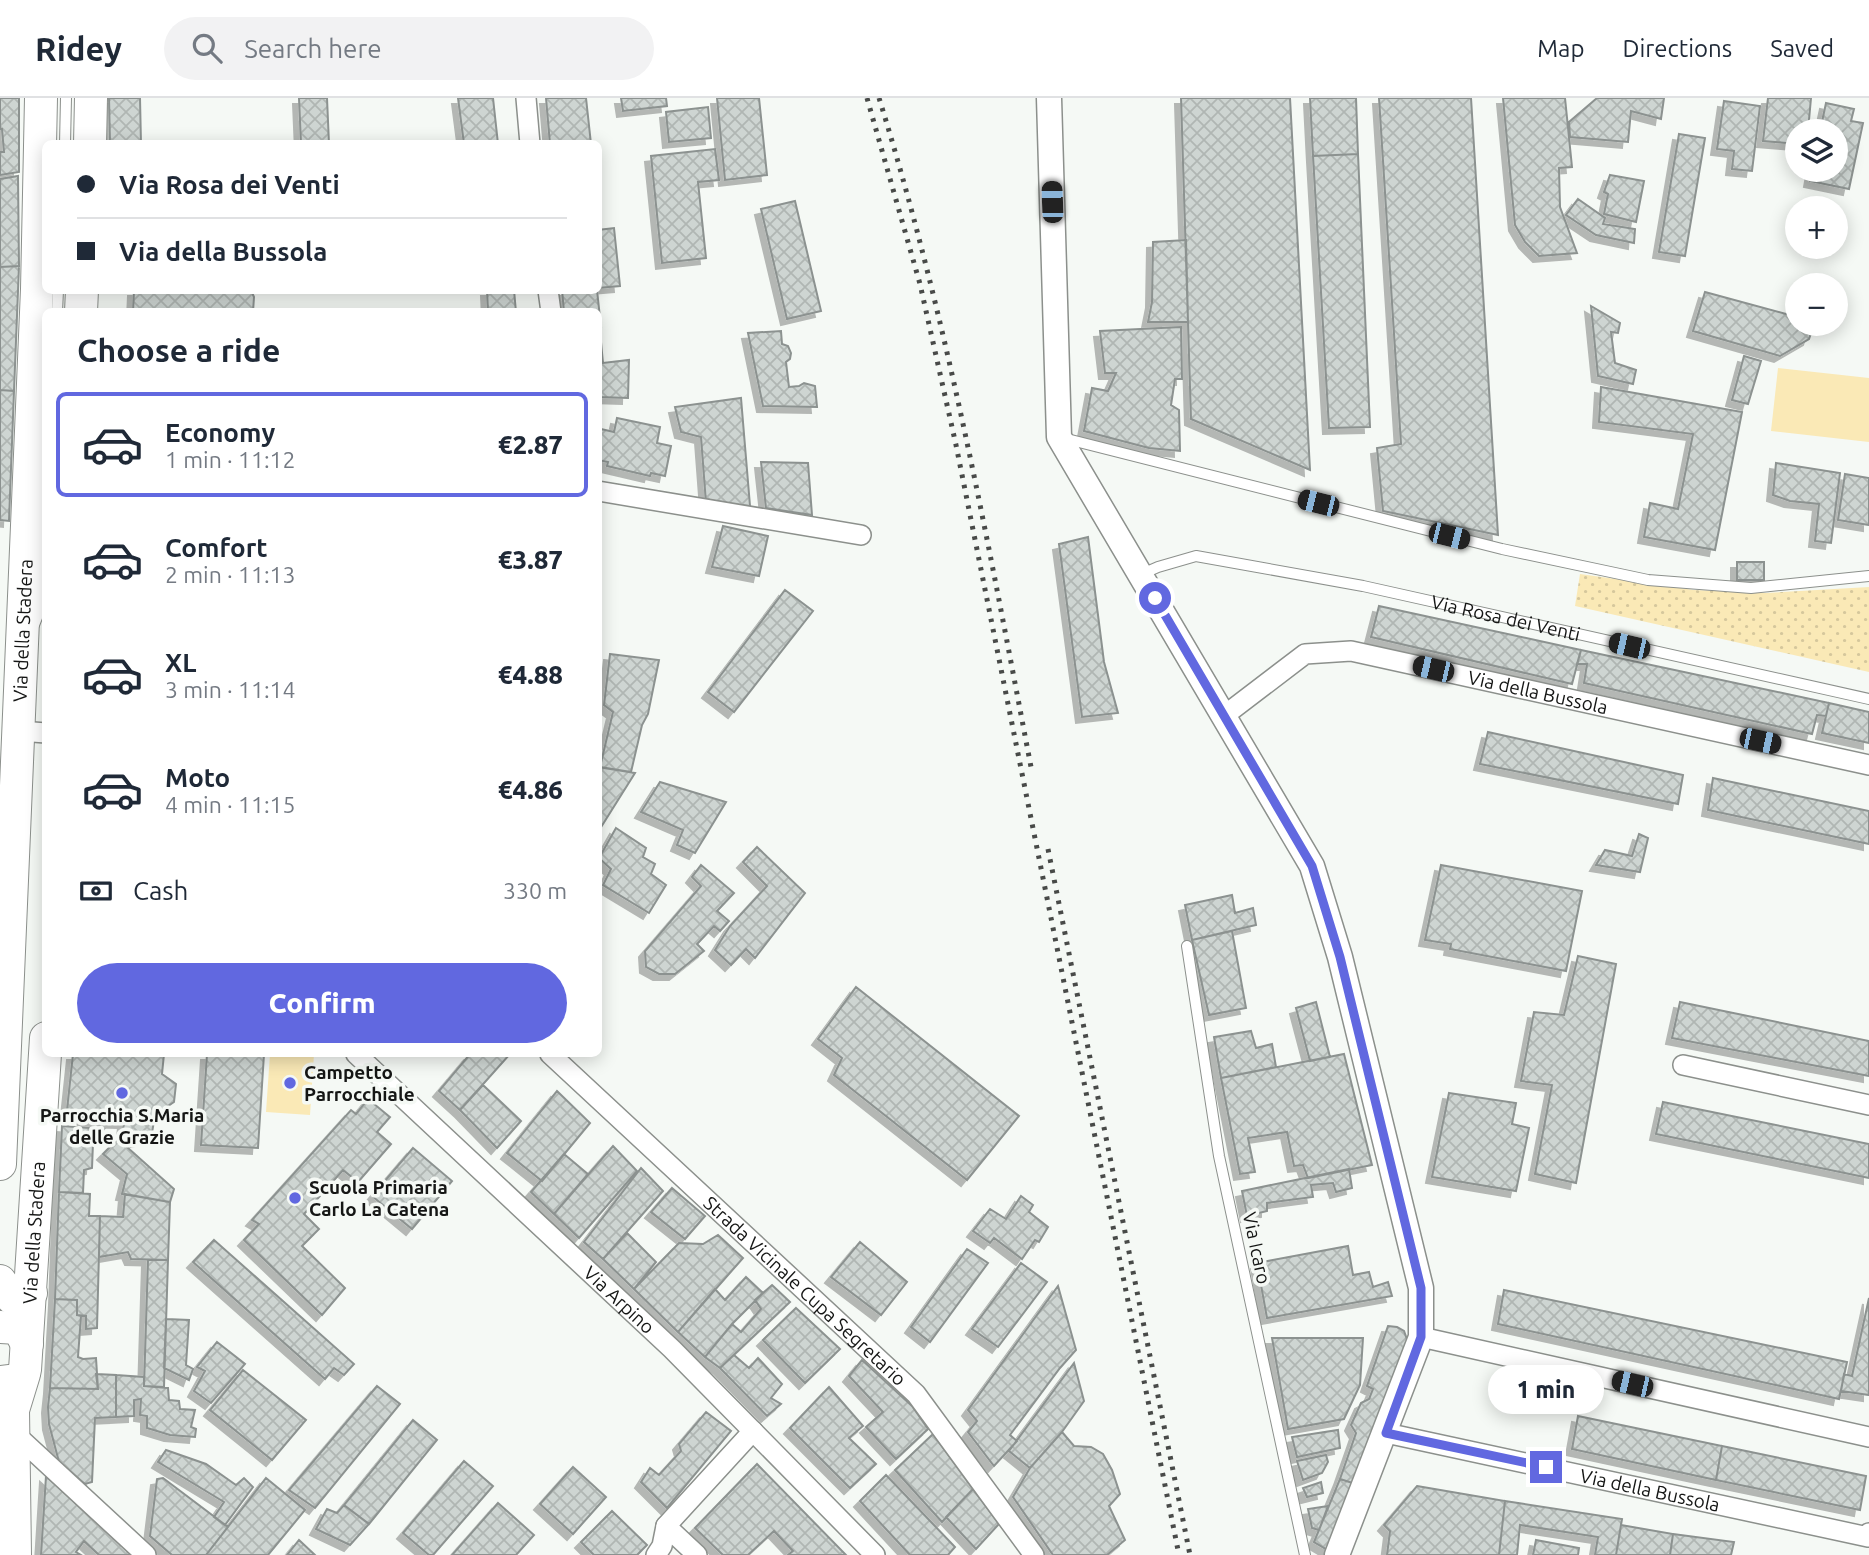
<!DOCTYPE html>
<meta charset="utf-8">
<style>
:root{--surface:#fff;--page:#f2f2f3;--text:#1f2937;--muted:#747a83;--line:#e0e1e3;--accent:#6168e0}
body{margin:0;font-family:Ubuntu,sans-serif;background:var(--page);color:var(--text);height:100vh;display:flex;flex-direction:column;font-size:26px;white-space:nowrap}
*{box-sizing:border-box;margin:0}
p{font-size:23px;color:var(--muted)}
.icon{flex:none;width:38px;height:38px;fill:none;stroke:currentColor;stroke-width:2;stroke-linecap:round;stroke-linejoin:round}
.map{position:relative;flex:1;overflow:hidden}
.side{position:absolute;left:42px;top:210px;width:560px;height:749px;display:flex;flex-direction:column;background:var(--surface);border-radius:10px;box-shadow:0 4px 18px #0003}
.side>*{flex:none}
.hud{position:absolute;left:42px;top:42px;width:560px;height:154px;border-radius:10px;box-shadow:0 4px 18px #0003;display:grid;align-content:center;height:154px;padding:0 35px;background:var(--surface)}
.controls{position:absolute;left:1785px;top:21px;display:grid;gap:14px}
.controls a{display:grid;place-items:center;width:63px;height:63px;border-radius:50%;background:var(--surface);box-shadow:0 4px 18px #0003;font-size:35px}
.end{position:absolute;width:32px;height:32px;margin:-16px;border:9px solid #6168e0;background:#fff;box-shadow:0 0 0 4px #fff}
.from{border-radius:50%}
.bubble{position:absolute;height:49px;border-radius:24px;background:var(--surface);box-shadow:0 4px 18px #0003;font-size:23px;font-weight:800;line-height:49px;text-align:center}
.car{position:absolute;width:21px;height:42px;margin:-21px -10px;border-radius:9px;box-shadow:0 0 5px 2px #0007;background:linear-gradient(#222 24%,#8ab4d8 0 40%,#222 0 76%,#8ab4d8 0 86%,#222 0)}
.hud b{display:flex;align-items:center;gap:24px;height:66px;font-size:26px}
.hud b+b{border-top:2px solid var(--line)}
.hud i{width:18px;height:18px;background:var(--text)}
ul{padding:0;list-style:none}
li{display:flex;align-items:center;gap:21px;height:105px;margin:0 14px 10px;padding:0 21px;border:4px solid transparent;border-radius:10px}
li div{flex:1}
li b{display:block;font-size:26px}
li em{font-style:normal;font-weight:800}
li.active{border-color:var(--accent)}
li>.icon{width:63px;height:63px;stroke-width:1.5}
h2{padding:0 35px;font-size:32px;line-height:84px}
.pay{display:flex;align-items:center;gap:18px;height:77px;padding:0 35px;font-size:26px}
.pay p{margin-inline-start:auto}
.action{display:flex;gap:14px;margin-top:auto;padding:14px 35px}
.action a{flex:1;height:80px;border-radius:42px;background:var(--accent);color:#fff;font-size:28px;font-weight:800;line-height:80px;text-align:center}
header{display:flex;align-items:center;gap:42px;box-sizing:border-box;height:98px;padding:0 35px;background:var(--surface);border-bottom:2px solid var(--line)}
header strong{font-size:33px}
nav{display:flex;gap:38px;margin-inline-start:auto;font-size:24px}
.search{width:490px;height:63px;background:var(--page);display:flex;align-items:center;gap:18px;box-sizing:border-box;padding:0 24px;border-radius:38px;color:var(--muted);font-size:26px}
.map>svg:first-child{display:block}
.green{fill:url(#green-dots)}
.pitch{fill:#fae9b6}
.building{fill:url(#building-cross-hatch);stroke:#8c9290;stroke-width:2;filter:url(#shadow)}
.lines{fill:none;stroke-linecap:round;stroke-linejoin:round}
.service-casing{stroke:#8c908c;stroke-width:12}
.minor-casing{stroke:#8c908c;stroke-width:22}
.tertiary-casing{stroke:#8c908c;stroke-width:27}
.primary-casing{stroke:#8c908c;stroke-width:34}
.service{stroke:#fff;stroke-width:10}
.minor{stroke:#fff;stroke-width:19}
.tertiary{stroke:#fff;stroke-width:24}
.primary{stroke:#fff;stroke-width:32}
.rail{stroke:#484a48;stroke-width:5;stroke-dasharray:3.5 7;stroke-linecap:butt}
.route{stroke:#6168e0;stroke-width:9}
.poi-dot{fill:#6168e0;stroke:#f5f9f5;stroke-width:2.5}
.labels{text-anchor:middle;stroke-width:7;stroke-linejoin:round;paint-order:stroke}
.street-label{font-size:19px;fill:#151615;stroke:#f5f9f5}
.poi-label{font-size:19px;font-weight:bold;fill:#151615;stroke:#f5f9f5;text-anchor:start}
</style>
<header>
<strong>Ridey</strong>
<div class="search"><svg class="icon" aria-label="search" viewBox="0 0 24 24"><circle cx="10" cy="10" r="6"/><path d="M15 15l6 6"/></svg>Search here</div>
<nav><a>Map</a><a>Directions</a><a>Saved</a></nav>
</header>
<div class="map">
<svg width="1869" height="1457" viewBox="0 0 1869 1457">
<defs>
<pattern id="green-dots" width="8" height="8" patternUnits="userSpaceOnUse" patternTransform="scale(1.75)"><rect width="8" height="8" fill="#fae9b6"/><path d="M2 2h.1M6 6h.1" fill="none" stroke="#d5c79c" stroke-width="1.8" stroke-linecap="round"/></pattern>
<pattern id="building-cross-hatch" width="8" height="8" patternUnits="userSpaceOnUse" patternTransform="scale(1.75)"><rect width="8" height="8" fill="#ced5d2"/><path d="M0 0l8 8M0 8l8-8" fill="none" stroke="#b0b6b3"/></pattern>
<filter id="shadow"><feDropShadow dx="-6" dy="6" stdDeviation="0" flood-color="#0004"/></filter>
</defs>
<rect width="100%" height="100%" fill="#f5f9f5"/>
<!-- green -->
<path class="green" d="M1580 476 1694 492 1766 495 1869 489V574L1575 508Z"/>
<!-- pitch -->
<path class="pitch" d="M1778 270 1869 280V344L1771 333Z
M270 956H314L310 1017 266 1014Z"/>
<!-- building -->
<path class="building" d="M0 0H19V74L0 77V54H4L2 31H0Z
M109 0H140L141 46H110Z
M299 0H327L329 46H301Z
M458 0H493L498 46H464Z
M546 0H586L591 46H550Z
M621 0H666L667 8 623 13Z
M717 0H759L767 77 725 82Z
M1181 0H1290L1310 372 1191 321Z
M1310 0H1356L1358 56 1313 58Z
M1379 0H1471L1498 437 1383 413 1377 350 1401 346Z
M1503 0H1565L1572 69 1559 70 1560 109 1577 155 1539 158 1525 144 1515 127Z
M1597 0H1664L1661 21 1631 13 1628 44 1570 39 1569 24Z
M1768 0H1811L1808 33H1797V46L1763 43Z
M1724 3 1760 8 1752 73 1732 71 1734 53 1717 51Z
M1826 5 1854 11 1851 23 1863 25 1849 91 1810 83 1812 72H1836V33H1820Z
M708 9 711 40 669 44 666 14Z
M1679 36 1705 40 1685 158 1659 154Z
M715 51 719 82 698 84 706 160 662 165 651 58Z
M1358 56 1370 329 1329 330 1313 58Z
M1610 77 1644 83 1636 124 1604 116 1608 96 1604 94Z
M18 78 19 168 0 169V81Z
M1578 101 1605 120 1603 126 1635 131 1634 145 1596 137 1566 117Z
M795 103 821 213 787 221 761 111Z
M614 130 620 188 598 190V132Z
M1186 142 1188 224H1148L1152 204 1153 144Z
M19 168 14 293 0 292V169Z
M134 192H251L254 199 253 214H133Z
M487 192H514L516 214H488Z
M562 192H597L601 229H598V214H564Z
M1705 194 1797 219V226H1814L1809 241 1780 258 1693 233Z
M1591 208 1620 225 1618 235 1611 234 1615 265 1636 272 1633 286 1598 278Z
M1181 229 1182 281H1175L1171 307 1179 312 1180 353 1149 350 1084 333 1092 290 1108 293 1116 275H1105L1100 233Z
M781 233 782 246 788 248 791 255 790 261 786 264 789 289 799 288 804 285 815 288 817 309 763 308 748 235Z
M598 244H601L603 265 629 262 628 300 598 299Z
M1744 258 1761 263 1748 306 1732 302Z
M1601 289 1742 314 1715 452 1644 439 1650 405 1678 411 1693 336 1599 324Z
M0 292 14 293 9 423 0 422Z
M741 300 750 408 706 405 701 339 681 334 675 309Z
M617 320 660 329 657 345 671 348 665 378 651 375 650 378 607 368 608 364 598 362 601 331 614 334Z
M761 364 808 365 812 417 766 410Z
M1776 365 1840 375 1831 445 1815 443 1819 406 1790 403 1773 397Z
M1845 376 1869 380V427L1838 422Z
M723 428 768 438 759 478 712 469Z
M1088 439 1104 564 1118 615 1082 619 1059 446Z
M1737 464H1764V482H1737Z
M785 492 813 513 734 614 708 594Z
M1379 508 1581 552 1572 586 1371 539Z
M1581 552 1829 605 1826 618 1817 617 1812 636 1584 585 1587 566H1577Z
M610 556 659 562 648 616 642 627 631 674 600 669 613 614 604 607Z
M1829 605 1869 614V645L1822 635Z
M1488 634 1683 677 1678 706 1480 666Z
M598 669 635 675 598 734 600 694Z
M1713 680 1869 713V746L1708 712Z
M660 684 726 704 695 755 677 747 683 732 641 714Z
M616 730 646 750 643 759 655 766 651 776 666 787 649 815 603 787 611 771 599 760Z
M1639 736 1648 740 1640 774 1596 767 1605 752 1632 758Z
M757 749 805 795 755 860 746 851 731 867 715 852 730 828 767 788 743 764Z
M701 767 734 795 717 813 729 823 720 833 714 828 697 846 704 853 675 876H659L646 869 645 853 701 788 692 779Z
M1441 767 1582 793 1566 873 1450 851 1451 846 1425 842Z
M1232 797 1235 815 1253 810 1256 827 1192 842 1185 807Z
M1232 833 1246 910 1209 917 1192 842Z
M1578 858 1616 866 1576 1085 1535 1076 1552 987 1521 983 1534 914 1564 917Z
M856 889 1019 1018 967 1082 834 977 842 960 818 941Z
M1316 904 1330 959 1310 963 1296 910Z
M1680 904 1869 943V978L1672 940Z
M1251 933 1256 950 1272 946 1276 969 1221 980 1214 939Z
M73 956H164L162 976 176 986 174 1004 155 1017 152 1035 141 1042 135 1043 127 1034 123 1033 124 1024 84 1023 82 1013 67 1012Z
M207 956H264L258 1050 201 1047Z
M470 956H510L460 1012 439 993Z
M1344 956 1372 1067 1308 1080 1303 1067 1294 1068 1287 1034 1248 1040 1255 1074 1240 1076 1221 980Z
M483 987 521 1023 497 1050 460 1012Z
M557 993 590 1025 542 1083 507 1055Z
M1449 995 1516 1005 1512 1026 1529 1030 1516 1093 1432 1079Z
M368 1001 390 1019 377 1034 391 1046 358 1084 343 1072 304 1116 319 1131 302 1148 345 1190 322 1217 244 1142 259 1126 252 1122 351 1012 356 1016Z
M1663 1004 1869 1046V1080L1656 1036Z
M62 1028 104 1031 93 1045 92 1070 84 1072 83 1095 59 1094Z
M118 1041 174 1091 170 1104 122 1096 127 1076 103 1056Z
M613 1048 637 1073 579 1140 554 1116Z
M413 1050 452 1083 412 1131 372 1098Z
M564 1056 588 1076 554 1116 531 1094Z
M641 1070 663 1093 603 1161 584 1144Z
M1349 1071 1352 1090 1336 1094 1333 1085 1311 1087 1313 1099 1267 1105V1113L1247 1118 1242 1093Z
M672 1090 705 1118 685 1141 651 1114Z
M59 1094 90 1096 89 1118H100L97 1230 86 1231V1218L77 1217V1202L55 1201Z
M125 1096 170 1104 168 1162 131 1161 128 1154 99 1159 100 1118 123 1119Z
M1021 1098 1033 1107 1029 1114 1048 1129 1039 1144 1035 1142 1022 1161 994 1140 990 1145 973 1133 990 1111 1006 1121Z
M627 1135 656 1164 634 1191 603 1161Z
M718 1137 743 1160 678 1234 634 1191 679 1145 703 1146Z
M214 1142 354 1266 344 1277 334 1270 325 1281 193 1164Z
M860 1144 907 1184 881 1217 831 1179Z
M1348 1148 1353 1177 1369 1174 1373 1189 1388 1184 1392 1198 1267 1220 1257 1165Z
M967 1151 988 1165 930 1244 911 1229Z
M148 1162H168L164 1289 144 1288Z
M1021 1165 1047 1184 998 1249 972 1231Z
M746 1179 763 1195 732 1226 705 1259 678 1234 715 1191 725 1202Z
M772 1187 790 1204 720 1270 705 1259 732 1226 741 1234 761 1211 755 1202Z
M1058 1188 1076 1252 1060 1270 1010 1337 1017 1343 994 1368 968 1334 977 1323 968 1312Z
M1504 1192 1847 1264 1839 1301 1498 1226Z
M1869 1200V1297L1841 1293 1844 1276 1852 1278Z
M55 1201 77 1202V1217L81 1218 78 1259 83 1261 96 1260 98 1291 50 1290Z
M796 1210 840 1251 805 1285 763 1242Z
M166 1221 189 1222 186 1267 193 1271 189 1282 164 1270Z
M1388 1228 1397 1229 1404 1233 1409 1247 1359 1387 1340 1381 1356 1335 1351 1327 1361 1305 1369 1301 1373 1291 1367 1288Z
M1272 1240H1363L1360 1287 1344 1321 1288 1331Z
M217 1244 245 1266 211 1305 194 1293 205 1273 197 1269Z
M734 1257 749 1270 758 1260 782 1286 771 1300 781 1306 767 1318 720 1270Z
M862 1262 912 1308 928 1331 896 1361 866 1329 883 1314 849 1278Z
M1074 1265 1084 1303 1062 1334 1030 1370 1009 1353Z
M243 1272 306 1322 272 1362 210 1312Z
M96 1276 116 1277V1319L95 1320 92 1384 85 1386 59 1364 49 1326 48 1309 50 1290 98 1291Z
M116 1277 144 1279V1288L168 1290 169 1302 179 1303 180 1311 195 1312 191 1329 196 1331 195 1339 170 1337 147 1330V1318L140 1317 141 1301 134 1302V1318L116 1319Z
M377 1288 400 1306 315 1410 289 1392Z
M829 1289 863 1328 849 1340 876 1366 850 1390 790 1330Z
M706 1314 731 1333 667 1410 641 1384 650 1370 659 1377 681 1353 679 1346Z
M1578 1318 1722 1348 1716 1382 1572 1351Z
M413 1322 437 1342 369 1426 344 1407Z
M1338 1332 1340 1350 1297 1359 1292 1339Z
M1062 1334 1074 1348 1091 1349 1103 1356 1112 1372 1120 1396 1109 1408 1125 1442 1107 1457H1053L1013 1399 1030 1370Z
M933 1336 973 1391 942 1424 895 1372Z
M1722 1348 1866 1378 1860 1412 1716 1382Z
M166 1352 206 1366 236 1387 244 1380 253 1389 225 1427 214 1419 224 1404 158 1364Z
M1326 1357 1328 1364 1322 1375 1303 1382 1297 1363Z
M464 1363 493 1388 433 1457H429L403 1435Z
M757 1366 846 1457H788L793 1453 774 1433 748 1457H723L695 1430Z
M573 1369 606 1399 573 1436 540 1406Z
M886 1377 955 1449 948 1457H910L860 1403Z
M46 1378 132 1457H99L84 1443 76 1454 81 1457H41Z
M163 1380 228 1429 206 1457H172L150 1438 157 1381Z
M266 1380 305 1412 268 1457H206Z
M1340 1381 1359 1387 1331 1454 1314 1444Z
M1321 1384 1323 1395 1307 1399 1303 1390Z
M1417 1388 1505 1403 1499 1457H1387L1390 1433 1384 1427Z
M973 1391 999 1426 976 1451 946 1419Z
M1505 1403 1622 1421 1616 1457H1595L1598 1439 1520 1427 1517 1457H1499Z
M498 1405 534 1437 516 1457H452Z
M344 1407 369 1426 350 1447 316 1431 327 1411 337 1415Z
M1328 1408 1319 1432 1312 1430 1308 1411Z
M612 1413 647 1447 637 1457H594L581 1444Z
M1621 1427 1673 1436 1670 1457H1616Z
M1673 1436 1734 1444 1731 1457H1670Z
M299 1442 315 1457H287Z
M1536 1442 1579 1450 1578 1457H1533Z"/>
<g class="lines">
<defs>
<g id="service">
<path d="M65 46 66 0"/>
<path d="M57 214 58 192"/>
<path d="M1063 340 1502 451 1648 482 1751 490 1869 478"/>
<path id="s1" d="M1142 476 1158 469 1196 458 1363 488 1869 601"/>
<path d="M34 527 42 507 46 446"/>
<path d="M1187 848 1219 1058 1305 1457"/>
</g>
<g id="minor">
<path d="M526 0 530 46"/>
<path d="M548 192 551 214"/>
<path d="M598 393 861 437"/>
<path id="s2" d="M1225 617 1305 556 1351 553 1869 667"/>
<path d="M20 633 46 635"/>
<path id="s3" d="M356 956 672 1251 875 1457"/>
<path id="s4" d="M550 956 916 1296 1034 1457"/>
<path d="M1683 967 1869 1007"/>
<path d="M1421 1239 1869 1339"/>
<path d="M14 1335 146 1457"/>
<path id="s5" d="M1386 1335 1868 1439 1869 1435"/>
<path d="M666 1428 697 1457"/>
<path d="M656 1457 662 1448 666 1428 753 1333"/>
</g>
<path id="tertiary" d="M1049 0 1059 339 1312 768 1340 859 1421 1190V1239L1337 1457"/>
<g id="primary">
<path d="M90 46 91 0"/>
<path d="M81 214 82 192"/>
<path id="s6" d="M0 1066 37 191 41 0"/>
<path d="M0 1183 12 1200H21L31 1195"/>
<path d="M0 1229 18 1230 27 1246"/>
<path id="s7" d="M0 1284 18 1282 25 1272 46 940"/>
<path d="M15 1457 13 1312 24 1276"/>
</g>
</defs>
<!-- service casing -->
<use href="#service" class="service-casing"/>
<!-- minor casing -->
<use href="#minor" class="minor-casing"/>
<!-- tertiary casing -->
<use href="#tertiary" class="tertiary-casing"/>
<!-- primary casing -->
<use href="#primary" class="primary-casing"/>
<!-- service -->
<use href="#service" class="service"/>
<!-- minor -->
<use href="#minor" class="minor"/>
<!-- tertiary -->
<use href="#tertiary" class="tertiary"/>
<!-- primary -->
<use href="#primary" class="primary"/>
<!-- rail -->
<path class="rail" d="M867 0 920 186 956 347 1179 1457
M879 0C947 219 988 444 1031 669
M1048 751 1190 1457"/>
</g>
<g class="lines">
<!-- route -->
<path class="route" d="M1155 500 1312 768 1340 859 1421 1190V1239L1386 1335 1546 1369"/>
</g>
<!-- markers -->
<g class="poi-dot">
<circle cx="290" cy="985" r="7"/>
<circle cx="122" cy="995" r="7"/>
<circle cx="295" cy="1100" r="7"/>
</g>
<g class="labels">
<!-- street labels -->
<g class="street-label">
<text dy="7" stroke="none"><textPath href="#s1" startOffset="373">Via Rosa dei Venti</textPath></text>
<text dy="7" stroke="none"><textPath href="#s6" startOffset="534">Via della Stadera</textPath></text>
<text dy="7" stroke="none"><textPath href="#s2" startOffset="338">Via della Bussola</textPath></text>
<text dy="7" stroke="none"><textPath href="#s7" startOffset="168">Via della Stadera</textPath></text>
<text transform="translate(1257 1150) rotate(78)" y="7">Via Icaro</text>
<text dy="7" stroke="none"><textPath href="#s4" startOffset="348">Strada Vicinale Cupa Segretario</textPath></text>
<text dy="7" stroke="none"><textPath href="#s3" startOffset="360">Via Arpino</textPath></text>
<text dy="7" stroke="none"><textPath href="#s5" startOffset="270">Via della Bussola</textPath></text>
</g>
<!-- poi labels -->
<g class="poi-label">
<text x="304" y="981">Campetto<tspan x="304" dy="22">Parrocchiale</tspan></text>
<text x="122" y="1024" text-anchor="middle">Parrocchia S.Maria<tspan x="122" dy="22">delle Grazie</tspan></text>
<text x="309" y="1096">Scuola Primaria<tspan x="309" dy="22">Carlo La Catena</tspan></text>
</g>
</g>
</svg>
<div class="controls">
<a><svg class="icon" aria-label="layers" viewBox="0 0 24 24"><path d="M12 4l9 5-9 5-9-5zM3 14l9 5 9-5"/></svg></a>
<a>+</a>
<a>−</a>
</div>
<i class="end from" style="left:1155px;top:500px"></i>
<i class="end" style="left:1546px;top:1369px"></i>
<div class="bubble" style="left:1488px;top:1267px;width:116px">1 min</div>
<i class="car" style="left:1052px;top:104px;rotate:358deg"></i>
<i class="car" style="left:1318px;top:405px;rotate:284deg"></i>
<i class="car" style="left:1449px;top:438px;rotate:104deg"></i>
<i class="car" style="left:1629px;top:548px;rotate:283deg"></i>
<i class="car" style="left:1433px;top:571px;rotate:283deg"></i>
<i class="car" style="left:1760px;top:643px;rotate:102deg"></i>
<i class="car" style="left:1632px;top:1286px;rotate:283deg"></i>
<div class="hud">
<b><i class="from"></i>Via Rosa dei Venti</b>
<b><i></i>Via della Bussola</b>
</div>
<section class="side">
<h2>Choose a ride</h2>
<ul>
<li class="active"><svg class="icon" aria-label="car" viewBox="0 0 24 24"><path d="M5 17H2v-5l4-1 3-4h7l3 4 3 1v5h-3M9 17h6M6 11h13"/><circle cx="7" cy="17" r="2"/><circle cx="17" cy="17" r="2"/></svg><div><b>Economy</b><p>1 min · 11:12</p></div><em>€2.87</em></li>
<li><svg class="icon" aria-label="car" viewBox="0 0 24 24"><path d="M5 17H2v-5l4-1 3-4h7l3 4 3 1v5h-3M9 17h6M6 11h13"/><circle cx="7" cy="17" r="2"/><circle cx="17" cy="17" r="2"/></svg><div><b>Comfort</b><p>2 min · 11:13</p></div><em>€3.87</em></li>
<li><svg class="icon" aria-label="car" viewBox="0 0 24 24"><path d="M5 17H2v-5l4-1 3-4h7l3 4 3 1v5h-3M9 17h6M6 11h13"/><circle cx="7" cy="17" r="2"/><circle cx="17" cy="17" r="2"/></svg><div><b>XL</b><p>3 min · 11:14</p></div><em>€4.88</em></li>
<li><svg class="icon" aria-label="car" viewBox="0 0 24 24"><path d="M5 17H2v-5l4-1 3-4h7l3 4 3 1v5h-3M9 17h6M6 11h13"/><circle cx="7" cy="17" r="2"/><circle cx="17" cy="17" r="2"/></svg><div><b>Moto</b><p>4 min · 11:15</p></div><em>€4.86</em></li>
</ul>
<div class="pay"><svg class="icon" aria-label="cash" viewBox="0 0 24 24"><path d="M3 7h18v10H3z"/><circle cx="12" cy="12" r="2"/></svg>Cash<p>330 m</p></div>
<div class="action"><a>Confirm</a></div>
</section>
</div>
